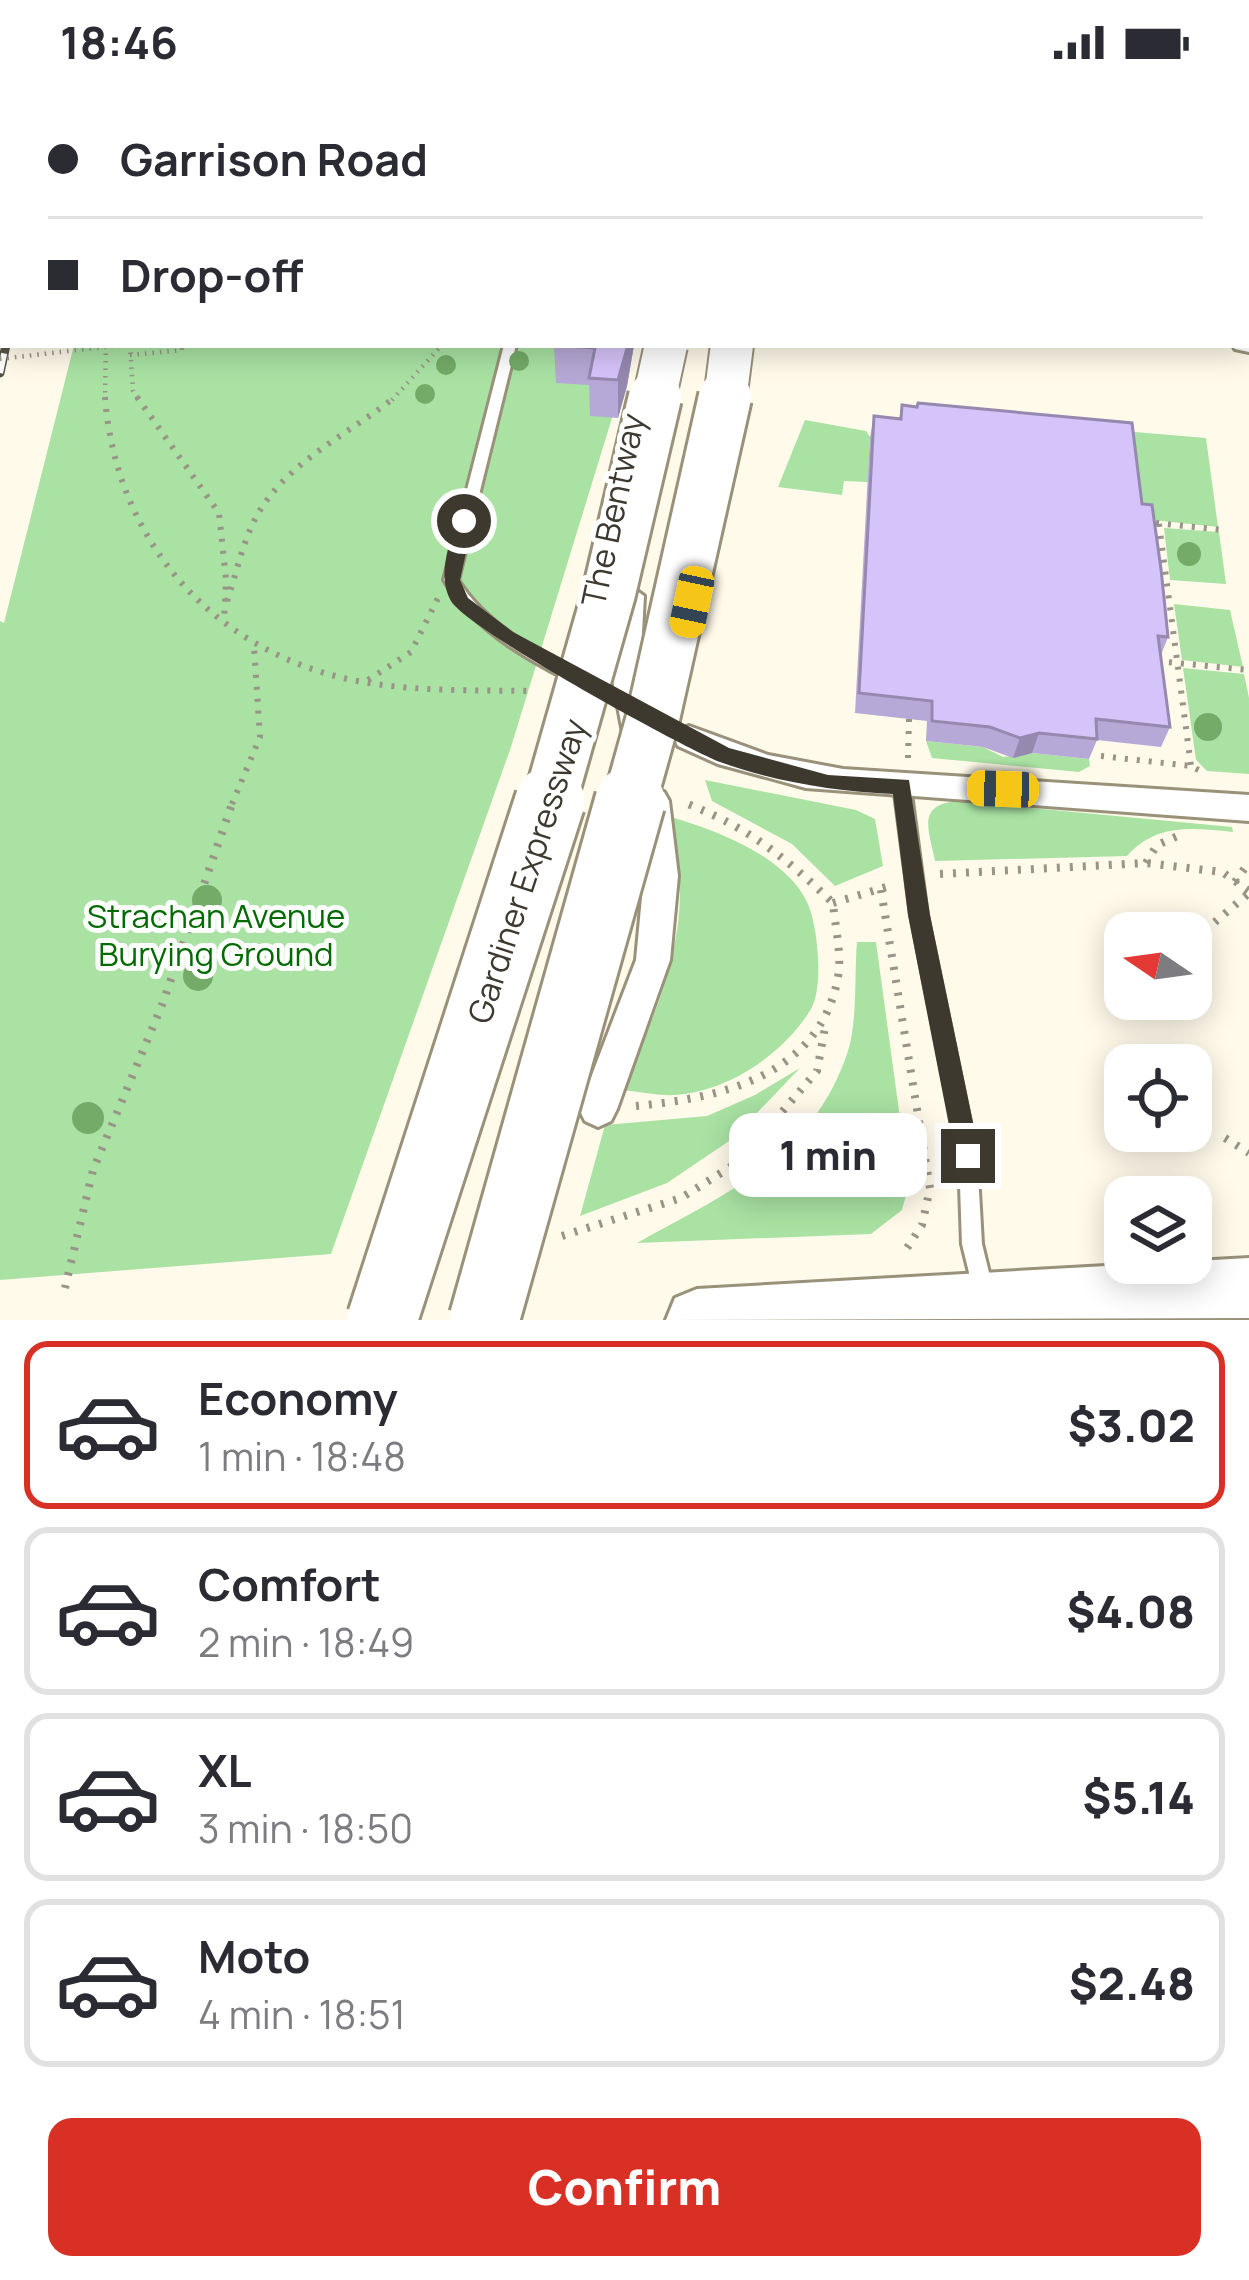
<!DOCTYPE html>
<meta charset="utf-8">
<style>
:root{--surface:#fff;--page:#f7f7f7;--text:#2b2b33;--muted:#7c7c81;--line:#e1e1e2;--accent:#d93025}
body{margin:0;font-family:Manrope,sans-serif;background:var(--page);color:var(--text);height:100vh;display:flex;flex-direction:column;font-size:45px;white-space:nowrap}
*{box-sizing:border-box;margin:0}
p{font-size:39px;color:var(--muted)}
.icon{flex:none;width:66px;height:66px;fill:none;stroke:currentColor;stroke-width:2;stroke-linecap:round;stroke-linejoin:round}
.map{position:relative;height:1236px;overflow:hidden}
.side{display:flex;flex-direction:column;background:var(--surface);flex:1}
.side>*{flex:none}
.banner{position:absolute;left:0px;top:0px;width:1251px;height:264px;box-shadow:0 6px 30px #0003;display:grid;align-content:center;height:264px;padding:0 48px;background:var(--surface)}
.needle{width:78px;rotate:283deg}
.buttons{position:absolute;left:1104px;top:828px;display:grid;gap:24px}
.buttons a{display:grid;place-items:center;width:108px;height:108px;border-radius:24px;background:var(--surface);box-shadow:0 6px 30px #0003;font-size:60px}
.end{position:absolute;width:54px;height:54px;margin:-27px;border:15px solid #3d392f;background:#fff;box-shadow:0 0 0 6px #fff}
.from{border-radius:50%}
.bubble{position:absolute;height:84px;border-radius:24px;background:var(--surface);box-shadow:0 6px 30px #0003;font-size:39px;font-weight:800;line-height:84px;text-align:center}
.car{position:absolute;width:36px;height:72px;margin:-36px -18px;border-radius:15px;box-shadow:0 0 9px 3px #0007;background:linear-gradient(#f5c518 24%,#345 0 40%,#f5c518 0 76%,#345 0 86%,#f5c518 0)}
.banner b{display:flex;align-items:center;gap:42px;height:114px;font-size:45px}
.banner b+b{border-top:3px solid var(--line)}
.banner i{width:30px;height:30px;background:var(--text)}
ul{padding:21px 0 0;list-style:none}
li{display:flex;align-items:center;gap:36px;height:168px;margin:0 24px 18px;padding:0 24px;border:6px solid var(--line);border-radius:24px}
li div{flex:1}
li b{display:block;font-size:45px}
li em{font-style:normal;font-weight:800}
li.current{border-color:var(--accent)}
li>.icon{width:108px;height:108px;stroke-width:1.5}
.button{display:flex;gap:24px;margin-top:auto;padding:24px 48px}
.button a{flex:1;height:138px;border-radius:24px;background:var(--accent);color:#fff;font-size:48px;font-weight:800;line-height:138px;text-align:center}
.status{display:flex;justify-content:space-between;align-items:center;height:84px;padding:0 60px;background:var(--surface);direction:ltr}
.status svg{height:33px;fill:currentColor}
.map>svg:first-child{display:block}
.green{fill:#a9e2a3}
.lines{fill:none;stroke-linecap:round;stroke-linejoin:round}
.lane-casing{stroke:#999179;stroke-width:6}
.street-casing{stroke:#999179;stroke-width:6}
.secondary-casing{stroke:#999179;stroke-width:6}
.highway-casing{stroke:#999179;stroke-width:6}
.path-far2{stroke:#989487;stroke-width:4.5;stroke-dasharray:1.5 6;stroke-linecap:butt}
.path-far1{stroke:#989487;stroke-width:6;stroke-dasharray:3 9;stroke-linecap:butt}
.path{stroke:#989487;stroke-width:8;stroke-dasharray:3 10;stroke-linecap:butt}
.lane{fill:#fff;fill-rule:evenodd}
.street{fill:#fff;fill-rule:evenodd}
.secondary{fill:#fff;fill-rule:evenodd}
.highway{fill:#fff;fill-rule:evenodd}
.rail-casing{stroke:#565247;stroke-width:9}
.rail{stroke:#fff;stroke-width:6;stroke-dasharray:20;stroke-linecap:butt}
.highway-bridge-far2-casing{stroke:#999179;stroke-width:46;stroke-linecap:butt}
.highway-bridge-far1-casing{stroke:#999179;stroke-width:58;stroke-linecap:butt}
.highway-bridge-casing{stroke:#999179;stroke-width:75;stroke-linecap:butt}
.path-bridge{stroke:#989487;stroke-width:4.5;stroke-dasharray:1.5 6;stroke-linecap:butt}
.highway-bridge-far2{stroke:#fff;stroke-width:42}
.highway-bridge-far1{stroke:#fff;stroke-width:52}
.highway-bridge{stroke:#fff;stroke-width:69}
.tree{fill:#74ab69}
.wall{fill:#b7a9d7}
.shaded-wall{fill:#9589af}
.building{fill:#d5c4fa;stroke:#9589af;stroke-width:3}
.route{fill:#3d392f}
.labels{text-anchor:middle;stroke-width:10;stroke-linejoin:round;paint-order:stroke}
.street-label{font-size:33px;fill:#3d392f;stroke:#fff}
.park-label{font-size:33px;fill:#026b00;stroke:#fff}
</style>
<div class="status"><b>18:46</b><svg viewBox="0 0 49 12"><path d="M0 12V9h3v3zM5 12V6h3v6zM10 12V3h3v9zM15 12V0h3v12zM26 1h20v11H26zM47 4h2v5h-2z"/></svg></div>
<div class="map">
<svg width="1249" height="1236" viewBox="0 0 1249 1236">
<rect width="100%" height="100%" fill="#fffaea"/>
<!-- green -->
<path class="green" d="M140 0H665L139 3Z
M74 261H626L612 334 511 663 331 1170 0 1196V537L4 539Z
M805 336 866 347 870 353 868 398 844 397 842 411 778 403Z
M1075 343 1206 354 1218 443 1134 434Z
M1164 444 1219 448 1226 500 1170 496Z
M1174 520 1230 526 1243 583 1182 576Z
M1183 584 1244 590 1249 614V690L1207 687 1196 676Z
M926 657 983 663 1003 673 1032 669 1089 675 1090 682 1079 688 932 674Z
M705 696 856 726 875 735 883 782 835 802 792 760 712 717Z
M957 717 1232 743 1233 748C1192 744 1157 739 1127 772L935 777C929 746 916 721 957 717Z
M671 733C716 746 785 772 807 818 818 841 824 903 811 925 784 970 727 1008 675 1011 657 1012 638 1007 620 1006 650 947 680 876 680 808 680 783 674 757 671 733Z
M857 858H876L909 1100 902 1126 871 1150 637 1159C726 1109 811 1075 847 970 858 938 854 893 857 858Z
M800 984 732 1055 667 1099 580 1132 605 1041 707 1032 755 1011Z"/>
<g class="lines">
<defs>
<path id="lane" d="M494 0H504L505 3H495Z
M1248 9H1249V16H1248Z
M504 261H516L458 496C497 558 577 585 639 619L642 623 639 627H629C563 591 484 563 444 496Z
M902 696 908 698 910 702 927 831 977 1072 982 1160 993 1205 990 1212 983 1215 976 1212 973 1205 962 1160 959 1072 911 831 894 702 896 698Z"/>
<path id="street" d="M630 502 644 512 640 586 655 659 651 668H629L625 659 611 586 616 512Z
M689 642 768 671 843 685 1249 711V737L806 704 718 680 678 662 674 654 678 646Z
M653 704 664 708 669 717 678 792 670 876 617 1025 611 1037 598 1043 585 1037 579 1025 636 876 644 792 637 717 642 708Z"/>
<path id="secondary" d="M824 0H852L853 3H823Z
M1249 138V162H1248V138Z
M1249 246V268L1235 265 1233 261H1248Z
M1249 1174V1234L666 1236 675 1214 697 1205Z"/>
<path id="highway" d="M739 0H775V3H739Z"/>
</defs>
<!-- lane casing -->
<use href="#lane" class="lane-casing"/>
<!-- street casing -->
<use href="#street" class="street-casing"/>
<!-- secondary casing -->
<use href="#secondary" class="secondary-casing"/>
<!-- highway casing -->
<use href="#highway" class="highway-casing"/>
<!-- path-far2 -->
<path class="path-far2" d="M534 0 542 3
M130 261 133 307 139 316
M130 271 182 266V261
M105 316 106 261
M392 316 442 261"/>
<!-- path-far1 -->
<path class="path-far1" d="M105 313C116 456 211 566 352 596 412 608 474 606 535 607
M137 313 219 429 226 495 224 538
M1156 439 1223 446
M1159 440 1191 682
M227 517C237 488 243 455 259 428 290 376 349 350 395 313
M1157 577 1248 586
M368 596 411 568 438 514
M1101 672 1191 682 1204 689
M908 674 909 635
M232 720 260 653 254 563"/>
<!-- path -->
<path class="path" d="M1146 779 1157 761 1180 751
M940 790 1146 779 1222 788 1249 807
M1235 798 1249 778
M881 806 930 1104 922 1141 907 1164
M833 819 893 801
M1195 855 1249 809
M636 1022C721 1014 820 992 838 893 842 869 835 843 833 819 785 773 750 745 688 720
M1225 1054 1249 1069
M562 1152 681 1114 740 1077 817 987 826 938
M65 1204 93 1086 162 921 233 717"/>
<!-- lane -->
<use href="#lane" class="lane"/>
<!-- street -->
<use href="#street" class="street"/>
<!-- secondary -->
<use href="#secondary" class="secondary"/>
<!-- highway -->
<use href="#highway" class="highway"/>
<defs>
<path id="rail" d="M0 97 3 86
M0 151 3 140
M0 221 3 208
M0 289 6 261"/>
</defs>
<!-- rail casing -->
<use href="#rail" class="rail-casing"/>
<!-- rail -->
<use href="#rail" class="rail"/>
<defs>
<path id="highway-bridge-far2" d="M654 316 666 261
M725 316 732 261"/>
<path id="highway-bridge-far1" d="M549 720 609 509 655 313
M629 720 653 634 725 313"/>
<path id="highway-bridge" d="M382 1236 550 717
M484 1236 630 717"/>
</defs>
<!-- highway-bridge-far2 casing -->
<use href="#highway-bridge-far2" class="highway-bridge-far2-casing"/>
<!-- highway-bridge-far1 casing -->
<use href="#highway-bridge-far1" class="highway-bridge-far1-casing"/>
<!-- highway-bridge casing -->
<use href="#highway-bridge" class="highway-bridge-casing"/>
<!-- path-bridge -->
<path class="path-bridge" d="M0 275 121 261"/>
<!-- highway-bridge-far2 -->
<use href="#highway-bridge-far2" class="highway-bridge-far2"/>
<!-- highway-bridge-far1 -->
<use href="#highway-bridge-far1" class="highway-bridge-far1"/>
<!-- highway-bridge -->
<use href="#highway-bridge" class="highway-bridge"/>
</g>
<!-- trees -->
<g class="tree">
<circle cx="519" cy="277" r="10"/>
<circle cx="446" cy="281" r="10"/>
<circle cx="425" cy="310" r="10"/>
<circle cx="1189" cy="470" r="12"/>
<circle cx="1208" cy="643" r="14"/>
<circle cx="207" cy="816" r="15"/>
<circle cx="198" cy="892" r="15"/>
<circle cx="88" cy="1034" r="16"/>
</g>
<!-- wall -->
<path class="wall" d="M901 0H1039L1043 3H901Z
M1078 0H1246L1245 3H1077Z
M634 261 627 302 618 334 590 332 589 301 556 299 554 262Z
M902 321 1142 420 1168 553 1161 571 1170 643 1161 663 1097 656 1089 675 1032 669 1013 674 983 663 926 657 927 637 855 629 870 353 874 332 899 335Z"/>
<!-- shaded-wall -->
<path class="shaded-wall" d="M628 261H634L627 302 618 334V296Z
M1039 649 1032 669 1013 674 1020 654Z"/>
<!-- building -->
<path class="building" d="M628 0H676L675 3H628Z
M927 0H1039L1043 3H928Z
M1163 0H1246L1245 3H1163Z
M554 261H628L618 296 589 294 595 264Z
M918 319 1132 339 1142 420 1152 421 1161 485 1168 553 1158 552 1170 643 1096 635 1097 655 1039 649 1020 654 990 643 932 637V617L859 609 874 332 901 335 902 321 917 323Z"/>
<!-- route -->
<path class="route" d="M464 431 473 437 460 496 468 514 513 548 729 664 828 691 909 696 930 831 980 1072 976 1080H959L955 1072 908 831 893 710C834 707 776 698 720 678 682 663 467 545 451 517 437 492 449 464 455 437Z"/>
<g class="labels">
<!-- street labels -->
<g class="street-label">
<text transform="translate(613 426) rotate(-78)" y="12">The Bentway</text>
<text transform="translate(527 787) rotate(-72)" y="12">Gardiner Expressway</text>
</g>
<!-- park labels -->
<g class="park-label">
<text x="216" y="844">Strachan Avenue<tspan x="216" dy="38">Burying Ground</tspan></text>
</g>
</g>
</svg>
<div class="buttons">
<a><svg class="needle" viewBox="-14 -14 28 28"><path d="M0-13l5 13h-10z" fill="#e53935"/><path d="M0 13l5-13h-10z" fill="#7c7c81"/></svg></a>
<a><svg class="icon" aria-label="locate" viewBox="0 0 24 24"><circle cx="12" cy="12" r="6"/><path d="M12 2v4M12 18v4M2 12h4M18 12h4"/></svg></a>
<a><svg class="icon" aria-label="layers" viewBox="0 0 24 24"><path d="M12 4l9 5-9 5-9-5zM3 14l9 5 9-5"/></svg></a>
</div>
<i class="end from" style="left:464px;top:437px"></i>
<i class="end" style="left:968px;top:1072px"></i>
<div class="bubble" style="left:729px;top:1029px;width:198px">1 min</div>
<i class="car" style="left:692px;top:518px;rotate:192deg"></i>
<i class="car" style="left:1003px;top:705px;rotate:272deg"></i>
<div class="banner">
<b><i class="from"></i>Garrison Road</b>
<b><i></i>Drop-off</b>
</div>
</div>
<section class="side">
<ul>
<li class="current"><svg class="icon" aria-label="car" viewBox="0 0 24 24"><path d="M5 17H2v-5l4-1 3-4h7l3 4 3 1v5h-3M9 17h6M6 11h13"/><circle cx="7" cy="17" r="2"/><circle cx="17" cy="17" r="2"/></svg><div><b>Economy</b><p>1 min · 18:48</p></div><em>$3.02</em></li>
<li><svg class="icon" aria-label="car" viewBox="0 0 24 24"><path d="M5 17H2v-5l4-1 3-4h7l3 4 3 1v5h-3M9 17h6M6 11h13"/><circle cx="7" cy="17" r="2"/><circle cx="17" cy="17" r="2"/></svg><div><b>Comfort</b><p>2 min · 18:49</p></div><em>$4.08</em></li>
<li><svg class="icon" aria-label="car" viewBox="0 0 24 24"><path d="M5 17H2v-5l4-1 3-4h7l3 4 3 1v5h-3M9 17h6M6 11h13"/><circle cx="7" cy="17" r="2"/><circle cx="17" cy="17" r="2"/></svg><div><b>XL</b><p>3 min · 18:50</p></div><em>$5.14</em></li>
<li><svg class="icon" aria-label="car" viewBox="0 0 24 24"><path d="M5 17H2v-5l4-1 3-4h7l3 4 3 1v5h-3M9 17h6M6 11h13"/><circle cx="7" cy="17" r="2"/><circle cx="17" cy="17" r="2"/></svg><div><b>Moto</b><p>4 min · 18:51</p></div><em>$2.48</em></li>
</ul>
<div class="button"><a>Confirm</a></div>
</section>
